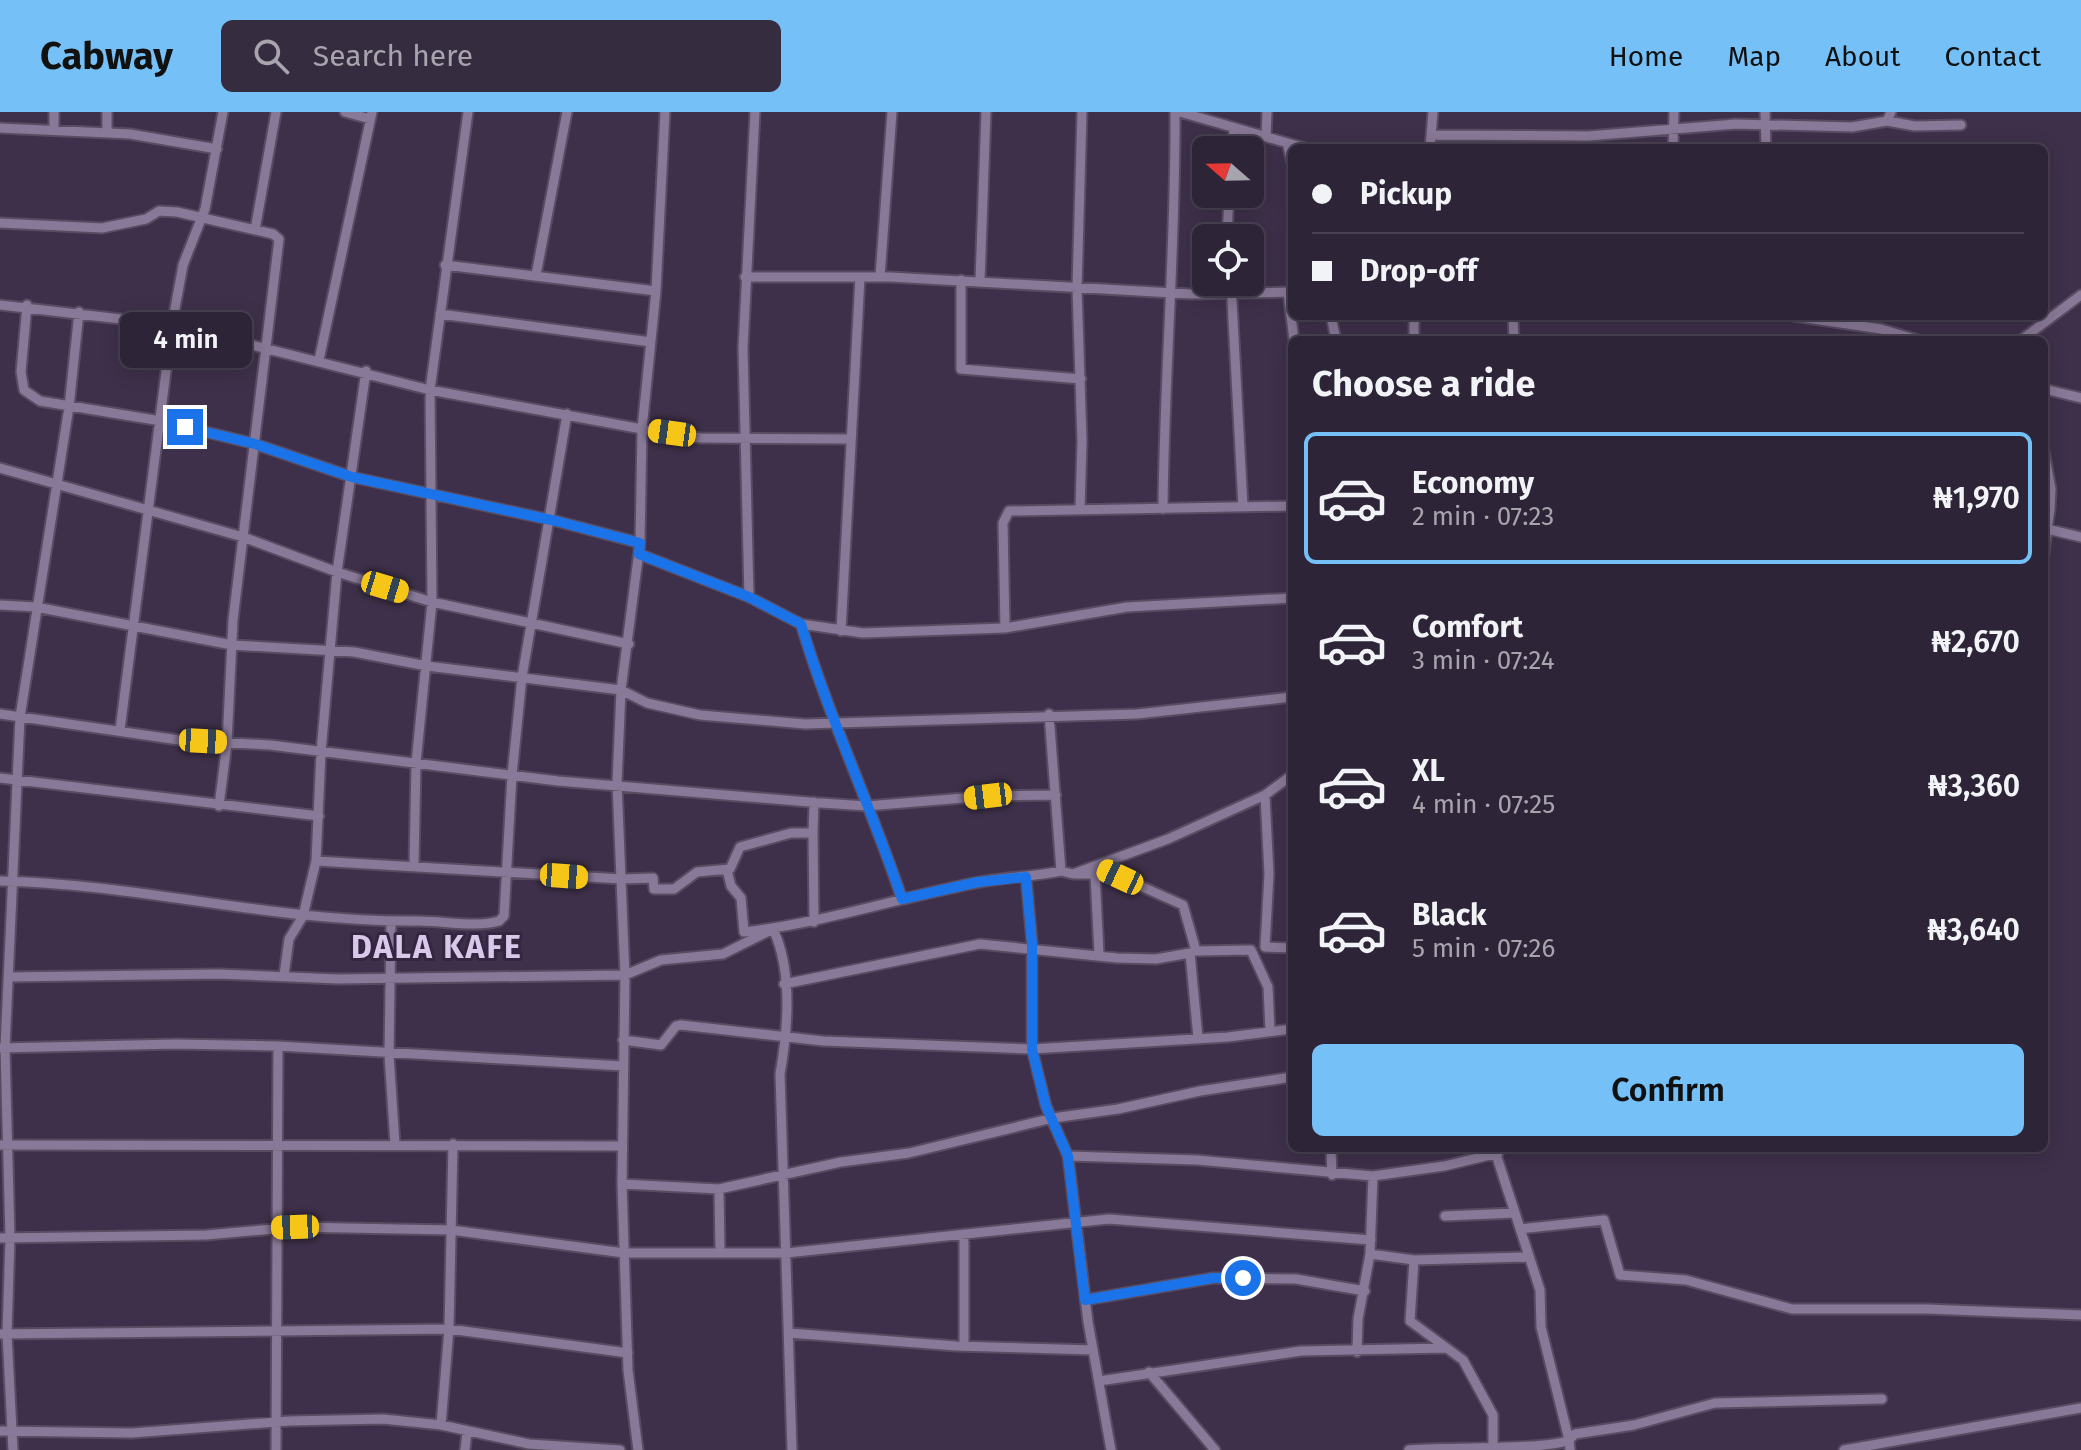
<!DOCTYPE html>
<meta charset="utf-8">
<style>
:root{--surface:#2e2438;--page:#362c40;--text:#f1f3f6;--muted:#a7a4ae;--line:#494153;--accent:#75c0f6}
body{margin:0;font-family:"Fira Sans",sans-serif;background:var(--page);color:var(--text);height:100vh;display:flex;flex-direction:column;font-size:30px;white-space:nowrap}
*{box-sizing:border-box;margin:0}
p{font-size:26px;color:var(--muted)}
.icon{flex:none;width:44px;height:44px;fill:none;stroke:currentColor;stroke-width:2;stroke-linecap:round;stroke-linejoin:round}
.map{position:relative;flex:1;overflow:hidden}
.drawer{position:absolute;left:1288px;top:224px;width:760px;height:816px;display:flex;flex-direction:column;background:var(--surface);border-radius:12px;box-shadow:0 4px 20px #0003,0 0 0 2px var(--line)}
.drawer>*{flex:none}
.hud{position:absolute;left:1288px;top:32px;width:760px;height:176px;border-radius:12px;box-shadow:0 4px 20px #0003,0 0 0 2px var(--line);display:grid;align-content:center;height:176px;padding:0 24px;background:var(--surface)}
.needle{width:52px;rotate:290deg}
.fabs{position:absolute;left:1192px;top:24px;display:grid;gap:16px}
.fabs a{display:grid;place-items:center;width:72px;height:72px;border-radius:12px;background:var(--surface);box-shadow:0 4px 20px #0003,0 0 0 2px var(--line);font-size:40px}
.end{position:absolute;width:36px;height:36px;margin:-18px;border:10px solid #1a73e8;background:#fff;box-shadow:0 0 0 4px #fff}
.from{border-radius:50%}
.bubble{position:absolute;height:56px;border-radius:12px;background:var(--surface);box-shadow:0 4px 20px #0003,0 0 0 2px var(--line);font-size:26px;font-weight:600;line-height:56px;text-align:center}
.car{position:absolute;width:24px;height:48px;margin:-24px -12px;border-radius:10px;box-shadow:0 0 6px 2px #0007;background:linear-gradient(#f5c518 24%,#345 0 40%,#f5c518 0 76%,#345 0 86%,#f5c518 0)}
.hud b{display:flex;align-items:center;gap:28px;height:76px;font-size:30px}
.hud b+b{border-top:2px solid var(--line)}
.hud i{width:20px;height:20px;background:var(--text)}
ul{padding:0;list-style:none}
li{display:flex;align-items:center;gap:24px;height:132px;margin:0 16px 12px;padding:0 8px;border:4px solid transparent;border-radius:12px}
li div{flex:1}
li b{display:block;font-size:30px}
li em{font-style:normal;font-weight:600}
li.active{border-color:var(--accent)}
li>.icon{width:72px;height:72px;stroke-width:1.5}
h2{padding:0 24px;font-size:36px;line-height:96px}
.button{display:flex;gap:16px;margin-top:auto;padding:16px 24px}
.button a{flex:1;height:92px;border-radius:12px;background:var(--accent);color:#111;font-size:32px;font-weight:600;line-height:92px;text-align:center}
header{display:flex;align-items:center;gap:48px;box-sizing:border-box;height:112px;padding:0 40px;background:var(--accent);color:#111}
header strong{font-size:38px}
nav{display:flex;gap:44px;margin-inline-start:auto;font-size:28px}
.search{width:560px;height:72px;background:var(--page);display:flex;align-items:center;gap:20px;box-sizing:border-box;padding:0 28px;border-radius:12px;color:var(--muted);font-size:30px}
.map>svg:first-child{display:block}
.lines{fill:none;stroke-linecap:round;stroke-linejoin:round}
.minor-casing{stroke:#584c62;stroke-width:13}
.minor{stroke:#897998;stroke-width:9}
.route{stroke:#1a73e8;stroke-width:10}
.labels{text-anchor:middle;stroke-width:6;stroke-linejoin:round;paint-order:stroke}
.district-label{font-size:32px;font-weight:bold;letter-spacing:2px;fill:#d9c8e9;stroke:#342640}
</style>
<header>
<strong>Cabway</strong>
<div class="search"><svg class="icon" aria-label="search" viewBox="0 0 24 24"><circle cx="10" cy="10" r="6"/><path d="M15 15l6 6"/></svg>Search here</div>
<nav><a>Home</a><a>Map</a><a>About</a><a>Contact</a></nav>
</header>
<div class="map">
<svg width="2081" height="1338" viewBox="0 0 2081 1338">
<rect width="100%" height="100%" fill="#3e304a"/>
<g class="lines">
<defs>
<path id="minor" d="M54 0V17
M345 0 370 7
M1180 0 1305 36
M1765 0 1766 36
M1887 9 1915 14 1961 13
M0 16 130 22 217 37
M107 20V0
M1432 23 1588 24 1736 12 1852 15 1887 9 1891 0
M1266 24 1267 0
M1287 31 1292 50
M1430 36 1433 0
M1673 36 1674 0
M1232 38 1234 17
M0 111 102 116 146 107 159 99 177 100 273 122 279 127 233 508 227 631 219 694
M255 118 276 0
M1227 126 1229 82
M445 153 656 179
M536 163 567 0
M745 165H890L1191 182 1292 180
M880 165 892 0
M961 168V257L1081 267
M980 169 986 0
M1231 170 1243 395
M1288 180 1294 228
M0 193 172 213 430 278 642 317 701 326 849 327
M27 193 21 260 24 278 40 289 161 309 255 332 352 365 556 409 640 431
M440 202 651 230
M1331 204 1336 228
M1414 204V228
M1513 204 1514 228
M1793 204 1881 217 1918 228
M2021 228 2081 183
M319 248 372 0
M2044 277 2081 286
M2044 339 2051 377 2050 397
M0 356 243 425 337 460 432 490 629 532
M1080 397 1082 329 1077 176 1082 0
M1163 397C1164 264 1176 133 1175 0
M2044 397H2050L2047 417 2081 425
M639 442 749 485 801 512 863 521 1005 516 1127 495 1292 486
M2044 442 2047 417
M749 485 743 236 755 0
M0 493 36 495 232 533 354 540 427 554 621 578 647 591 700 603 805 612 1137 602 1292 585
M801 512C829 606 871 694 902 787
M1005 516 1003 411 1009 399 1292 394
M841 519 860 165
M0 602 179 628 270 633 558 669 821 691 867 694 988 684 1056 683
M1049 602 1061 759
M120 618 172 213 183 153 205 97 223 0
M0 666 319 704
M1265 683 1269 762 1265 835 1292 836
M813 721 814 810
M316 749 622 767 653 766 654 777H674L697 760 730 757 740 735 791 721H813L814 690
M414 753 416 651 432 490 430 278 468 0
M727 758 731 774 741 786 744 820C823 811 897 786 975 771 1003 765 1033 765 1061 759L1073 762 1168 727 1265 683 1292 663
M1077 762H1095L1100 756 1183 793 1196 839 1251 838 1268 875 1270 918
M1095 762 1099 842
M1026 765 1032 831V937L1046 994 1068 1044 1088 1210 1111 1338
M0 769C141 772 279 811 419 809 444 809 475 816 499 809L504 804 512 663 522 565 567 302
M391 810 389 943 395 1032
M773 817C793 859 788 917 780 962L792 1338
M284 863 289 827 303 804 316 749 321 640 337 460 366 259
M9 865 219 862 338 867 625 863 661 848 723 842 773 817
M784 872 980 832 1117 846 1156 847 1190 841 1198 926
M623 928 661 933 676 914 681 913 823 929 1032 937 1228 925 1292 917
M0 936 176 932 278 934 623 954
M0 1033 621 1034
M1331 1036 1332 1063
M1068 1044 1197 1048 1373 1064 1444 1054 1498 1041
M622 1072 719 1077 841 1050 909 1041 1053 1006 1118 997 1200 979 1292 965
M719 1077 720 1141H786L1109 1107 1371 1128
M1445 1104 1515 1101
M1520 1117 1604 1108 1620 1163 1686 1168 1792 1197H1927L2081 1203
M964 1122V1233
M0 1126 206 1123 295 1115 451 1118 624 1141H720
M1370 1142 1373 1064
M1414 1148 1529 1145
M1085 1188 1213 1166 1296 1167 1365 1179
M789 1221 956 1234 1093 1238
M0 1222 449 1217 628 1241
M1357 1240 1358 1207 1370 1142 1414 1148 1410 1209 1463 1248 1493 1303V1334
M1149 1260 1215 1338
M1099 1269 1301 1239 1446 1236
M441 1313 449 1217 453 1032
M0 1319 132 1321 289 1309 383 1307 441 1313 529 1332 620 1338
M13 1338 7 1222 10 1126 5 936 20 605 69 295 79 200
M276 1338 278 934
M465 1338 467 1320
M638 1338 628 1258 622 1072 625 863 617 671 621 578 640 431 642 317 656 179 665 0
M1409 1338C1442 1335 1548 1338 1569 1328L1541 1215 1540 1178 1494 1036
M1570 1338 1569 1328 1575 1322 1634 1313 1715 1291 1882 1287
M1844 1338 2081 1296"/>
</defs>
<!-- minor casing -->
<use href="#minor" class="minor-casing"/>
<!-- minor -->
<use href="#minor" class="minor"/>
</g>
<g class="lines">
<!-- route -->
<path class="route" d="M185 315 255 332 352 365 556 409 640 431 639 442 749 485 801 512C829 606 871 694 902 787L978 770 1026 765 1032 831V937L1046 994 1068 1044 1085 1188 1213 1166H1243"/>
</g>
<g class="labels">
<!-- district labels -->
<g class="district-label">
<text x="437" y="846">DALA KAFE</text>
</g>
</g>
</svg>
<div class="fabs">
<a><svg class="needle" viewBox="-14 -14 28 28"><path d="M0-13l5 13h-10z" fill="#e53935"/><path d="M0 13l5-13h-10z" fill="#a7a4ae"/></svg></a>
<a><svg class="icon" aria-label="locate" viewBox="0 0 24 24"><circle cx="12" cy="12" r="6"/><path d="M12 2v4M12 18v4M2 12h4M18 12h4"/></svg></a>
</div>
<i class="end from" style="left:1243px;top:1166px"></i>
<i class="end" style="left:185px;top:315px"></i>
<div class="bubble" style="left:120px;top:200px;width:132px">4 min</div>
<i class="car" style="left:672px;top:321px;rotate:278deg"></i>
<i class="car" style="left:385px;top:475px;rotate:107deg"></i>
<i class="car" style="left:203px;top:629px;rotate:93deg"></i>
<i class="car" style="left:988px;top:684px;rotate:263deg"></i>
<i class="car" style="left:564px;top:764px;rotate:94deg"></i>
<i class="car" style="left:1120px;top:765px;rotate:295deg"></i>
<i class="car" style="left:295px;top:1115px;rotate:268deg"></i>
<div class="hud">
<b><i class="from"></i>Pickup</b>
<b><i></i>Drop-off</b>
</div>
<section class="drawer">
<h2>Choose a ride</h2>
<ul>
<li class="active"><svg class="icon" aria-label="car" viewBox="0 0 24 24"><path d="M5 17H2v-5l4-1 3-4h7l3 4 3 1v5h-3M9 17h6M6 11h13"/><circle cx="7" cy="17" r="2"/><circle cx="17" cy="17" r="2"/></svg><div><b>Economy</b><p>2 min · 07:23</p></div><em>₦1,970</em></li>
<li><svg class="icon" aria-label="car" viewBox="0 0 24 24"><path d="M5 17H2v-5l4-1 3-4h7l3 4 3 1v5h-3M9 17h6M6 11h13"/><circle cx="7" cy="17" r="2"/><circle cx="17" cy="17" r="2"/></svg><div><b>Comfort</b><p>3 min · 07:24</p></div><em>₦2,670</em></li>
<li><svg class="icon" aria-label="car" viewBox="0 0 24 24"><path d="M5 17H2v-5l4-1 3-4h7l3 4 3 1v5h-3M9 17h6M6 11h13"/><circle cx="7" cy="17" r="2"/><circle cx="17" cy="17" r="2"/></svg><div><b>XL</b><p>4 min · 07:25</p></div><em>₦3,360</em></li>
<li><svg class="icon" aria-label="car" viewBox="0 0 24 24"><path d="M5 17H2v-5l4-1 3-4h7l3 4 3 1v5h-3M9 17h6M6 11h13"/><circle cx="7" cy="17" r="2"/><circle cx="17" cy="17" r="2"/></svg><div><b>Black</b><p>5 min · 07:26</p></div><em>₦3,640</em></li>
</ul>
<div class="button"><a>Confirm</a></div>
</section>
</div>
